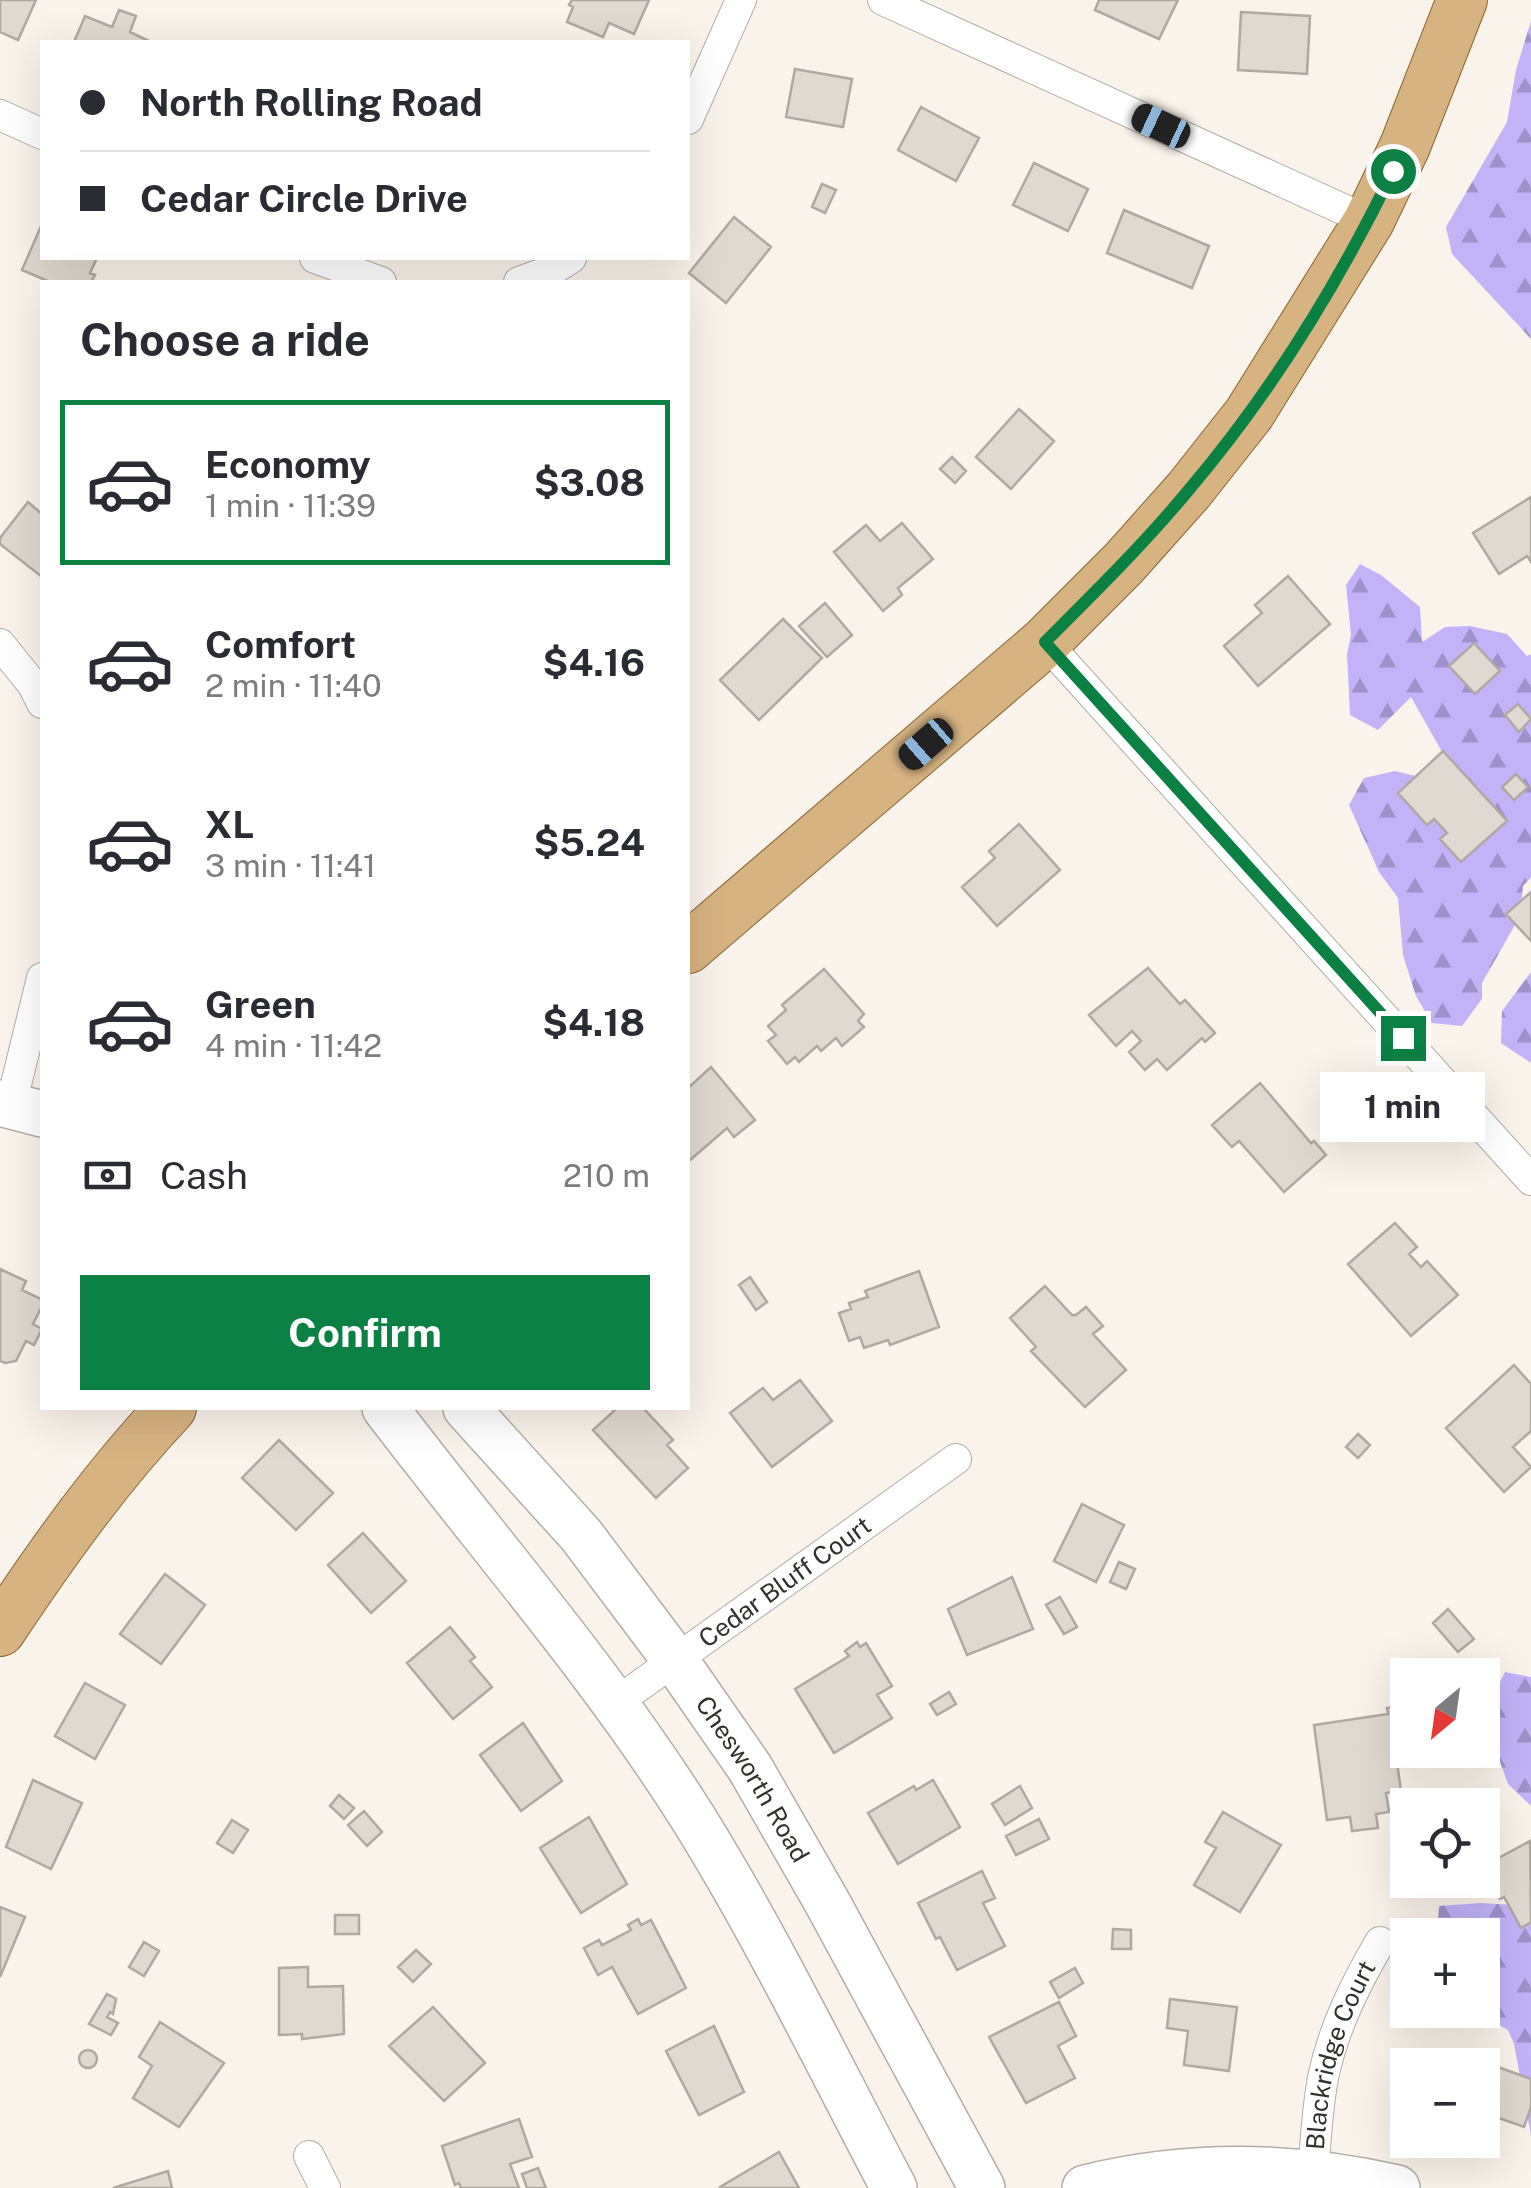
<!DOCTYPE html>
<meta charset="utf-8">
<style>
:root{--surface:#fff;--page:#f2f2f3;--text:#2b2b33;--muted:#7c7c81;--line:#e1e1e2;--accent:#0b8043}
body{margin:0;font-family:"Public Sans",sans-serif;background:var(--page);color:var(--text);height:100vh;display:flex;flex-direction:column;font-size:38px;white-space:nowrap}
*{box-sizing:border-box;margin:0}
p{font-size:32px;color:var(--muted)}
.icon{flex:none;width:55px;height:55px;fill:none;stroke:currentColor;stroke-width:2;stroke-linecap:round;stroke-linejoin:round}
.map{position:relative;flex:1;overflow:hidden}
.sheet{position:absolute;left:40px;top:280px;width:650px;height:1130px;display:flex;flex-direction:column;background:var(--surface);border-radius:0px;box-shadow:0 10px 40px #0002}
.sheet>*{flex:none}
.top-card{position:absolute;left:40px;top:40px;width:650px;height:220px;border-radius:0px;box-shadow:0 10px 40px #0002;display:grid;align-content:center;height:220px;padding:0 40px;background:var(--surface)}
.needle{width:65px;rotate:209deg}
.buttons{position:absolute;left:1390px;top:1658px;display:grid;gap:20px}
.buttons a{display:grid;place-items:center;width:110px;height:110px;border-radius:0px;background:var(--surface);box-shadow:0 10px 40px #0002;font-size:50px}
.end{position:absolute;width:45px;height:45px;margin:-22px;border:12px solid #0b8043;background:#fff;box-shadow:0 0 0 5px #fff}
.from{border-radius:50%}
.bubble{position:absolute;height:70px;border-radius:0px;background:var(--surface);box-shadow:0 10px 40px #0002;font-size:32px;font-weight:700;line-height:70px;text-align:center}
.car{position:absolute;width:30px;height:60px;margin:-30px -15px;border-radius:12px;box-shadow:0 0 8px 2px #0007;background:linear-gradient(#222 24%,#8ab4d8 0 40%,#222 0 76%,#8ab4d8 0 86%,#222 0)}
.top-card b{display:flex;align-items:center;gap:35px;height:95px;font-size:38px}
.top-card b+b{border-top:2px solid var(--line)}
.top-card i{width:25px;height:25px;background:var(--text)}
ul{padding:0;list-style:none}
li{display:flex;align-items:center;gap:30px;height:165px;margin:0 20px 15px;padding:0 20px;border:5px solid transparent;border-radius:0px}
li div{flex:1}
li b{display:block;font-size:38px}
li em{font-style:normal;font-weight:700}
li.current{border-color:var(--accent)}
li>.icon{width:90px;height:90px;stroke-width:1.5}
h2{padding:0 40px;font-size:45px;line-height:120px}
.pay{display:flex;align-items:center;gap:25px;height:110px;padding:0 40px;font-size:38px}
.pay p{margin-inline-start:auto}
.primary-button{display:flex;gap:20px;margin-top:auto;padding:20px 40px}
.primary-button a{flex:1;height:115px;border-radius:0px;background:var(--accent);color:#fff;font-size:40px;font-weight:700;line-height:115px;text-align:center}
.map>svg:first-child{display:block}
.forest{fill:url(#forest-firs)}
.building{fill:#e0d9d1;stroke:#b0a9a1;stroke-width:2.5}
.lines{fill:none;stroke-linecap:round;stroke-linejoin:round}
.street-casing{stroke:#b4ada5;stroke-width:32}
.secondary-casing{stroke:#b4ada5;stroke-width:48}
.primary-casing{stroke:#8c642e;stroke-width:52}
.street{stroke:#fff;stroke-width:30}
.secondary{stroke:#fff;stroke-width:45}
.primary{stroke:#d7b382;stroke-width:50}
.route{stroke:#0b8043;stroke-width:12}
.labels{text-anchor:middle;stroke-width:8;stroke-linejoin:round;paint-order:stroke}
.street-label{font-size:25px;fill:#322f2c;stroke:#fff}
</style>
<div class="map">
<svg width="1531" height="2188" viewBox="0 0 1531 2188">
<defs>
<pattern id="forest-firs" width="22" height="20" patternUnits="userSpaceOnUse" patternTransform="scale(2.5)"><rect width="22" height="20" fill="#c2b3f9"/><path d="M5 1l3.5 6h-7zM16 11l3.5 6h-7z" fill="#9e92ca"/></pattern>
</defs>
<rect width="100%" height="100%" fill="#faf3eb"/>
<!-- forest -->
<path class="forest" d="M1531 21V339L1452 254 1446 227 1507 122 1516 70Z
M1360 564 1381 575 1420 607 1422 642 1445 627 1470 626 1507 634 1527 656 1531 654V877L1523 886 1520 916 1482 983V999L1462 1026 1432 1023 1416 996 1403 955 1398 898 1379 872 1349 805 1364 778 1395 771 1462 787 1411 697 1378 730 1350 715 1347 654 1351 635 1346 585Z
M1531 972V1063L1501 1043 1502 1011Z
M1505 1672 1531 1677V1806L1508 1784 1490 1734 1491 1700Z
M1481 1903 1531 1906V2136L1514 2044 1508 2030 1471 2010H1482V1935H1437L1439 1906Z"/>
<!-- building -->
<path class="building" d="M0 0H36L18 40 0 32Z
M572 0H649L634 34 609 23 603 37 567 22 573 7 569 5Z
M1099 0H1178L1159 39 1095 10Z
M119 10 136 16 130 32 151 42H74L85 16 112 27Z
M1241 12 1310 16 1307 74 1238 70Z
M795 69 852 79 843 127 786 117Z
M921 107 979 138 956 181 898 150Z
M1034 163 1088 189 1068 231 1013 205Z
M822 184 836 190 825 213 812 207Z
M1124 210 1209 246 1192 288 1107 253Z
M734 217 771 247 726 303 689 273Z
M41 226 42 258H97L90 273 95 275 91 282H50L22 270Z
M1019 409 1054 441 1011 489 976 457Z
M952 457 966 471 955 483 940 469Z
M1531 497V562L1527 556 1499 574 1473 533Z
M28 502 42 514V577L0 544V538Z
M902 523 933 559 898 588 902 595 883 611 834 552 866 525 880 541Z
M1288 576 1330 624 1258 686 1224 646 1262 613 1255 605Z
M825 603 852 635 827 657 799 626Z
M783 619 822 658 759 720 720 680Z
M1474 643 1500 671 1475 694 1449 666Z
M1518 704 1531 719 1519 732 1505 715Z
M1443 751 1507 821 1461 862 1440 839 1447 833 1434 819 1427 825 1398 793Z
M1516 774 1528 787 1514 800 1502 787Z
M1019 824 1060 870 997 926 962 887 995 858 989 851Z
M1531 892V941L1506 914Z
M1148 968 1180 1004 1185 1000 1215 1033 1205 1042 1202 1038 1167 1070 1157 1059 1145 1070 1129 1052 1141 1041 1132 1031 1116 1046 1089 1015Z
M824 969 864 1014 858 1021 864 1027 842 1046 836 1038 821 1051 817 1046 799 1062 795 1057 787 1064 768 1041 776 1035 768 1026 786 1010 782 1005Z
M711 1067 755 1120 734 1137 727 1128 689 1161 688 1088Z
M1260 1083 1311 1143 1314 1141 1326 1155 1284 1192 1239 1141 1232 1147 1212 1125Z
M1395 1223 1417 1247 1409 1254 1421 1267 1427 1261 1458 1295 1411 1336 1348 1264Z
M0 1269 26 1281 22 1290 41 1299 42 1306 33 1324 42 1329 34 1345 26 1341 16 1361 5 1363 0 1361Z
M919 1271 939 1327 890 1345 888 1340 864 1348 860 1337 849 1341 839 1313 851 1309 849 1303 868 1297 865 1291Z
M750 1277 767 1302 756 1310 739 1285Z
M1045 1286 1072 1315H1076L1086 1307 1103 1326 1093 1334 1126 1370 1085 1407 1031 1351 1036 1347 1010 1318Z
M1514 1365 1531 1384V1431L1513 1447 1531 1467 1504 1492 1446 1428Z
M800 1380 832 1421 772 1467 730 1413 763 1388 773 1400Z
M617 1408H643L673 1440 667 1445 688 1468 656 1498 593 1430Z
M1358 1434 1370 1445 1358 1458 1346 1447Z
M279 1440 333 1493 296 1530 242 1478Z
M1082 1504 1124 1525 1096 1582 1054 1561Z
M363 1533 406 1581 371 1613 328 1565Z
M1119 1562 1135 1569 1126 1589 1110 1582Z
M165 1574 205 1605 161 1664 120 1634Z
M1012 1577 1033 1629 967 1655 948 1609Z
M1060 1597 1077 1627 1064 1634 1046 1605Z
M1448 1609 1474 1639 1458 1652 1433 1623Z
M450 1627 475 1657 470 1661 492 1687 453 1719 407 1663Z
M857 1642 860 1647 866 1643 892 1686 877 1695 892 1718 834 1753 795 1689 849 1656 845 1651Z
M85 1683 125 1705 95 1759 55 1736Z
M949 1692 956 1704 937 1715 930 1704Z
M1408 1705V1750H1433L1396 1755 1401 1791 1386 1793 1389 1812 1376 1814 1378 1828 1352 1831 1350 1817 1327 1820 1314 1725 1388 1714 1387 1708Z
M523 1723 562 1781 521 1811 480 1755Z
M33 1780 82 1803 51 1869 6 1847Z
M933 1780 960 1827 898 1864 868 1813 914 1786 916 1790Z
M1020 1786 1032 1808 1005 1825 992 1804Z
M339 1795 354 1808 344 1819 330 1806Z
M364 1811 382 1832 367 1846 348 1825Z
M1223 1812 1281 1845 1240 1912 1194 1885 1216 1848 1205 1842Z
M589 1817 627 1884 581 1913 540 1848Z
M1039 1819 1049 1839 1016 1855 1006 1836Z
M232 1820 248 1830 233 1853 217 1843Z
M1530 1841 1531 1922 1521 1928 1504 1897 1500 1899 1482 1867Z
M982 1871 995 1898 983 1903 1005 1946 957 1970 940 1937 936 1939 918 1903Z
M0 1907 25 1917 0 1977Z
M335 1915H359V1934H335Z
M638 1919 641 1925 651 1920 686 1988 638 2014 612 1967 598 1975 584 1948 599 1940 602 1945 631 1930 628 1925Z
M1113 1929 1131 1930V1949H1112Z
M144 1942 159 1951 144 1976 129 1967Z
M416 1950 431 1964 413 1982 398 1967Z
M308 1967V1987L343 1986 344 2034 302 2039V2034L279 2035V1968Z
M1075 1968 1083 1983 1059 1998 1050 1982Z
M107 1994 116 1999 113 2014 110 2012 107 2017 118 2023 111 2035 89 2024Z
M1170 1999 1237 2007 1229 2071 1184 2065 1188 2031 1167 2028Z
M1059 2002 1076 2036 1058 2046 1075 2078 1026 2103 989 2037Z
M433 2007 485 2063 444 2101 389 2046Z
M160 2022 224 2063 179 2127 133 2098 152 2066 139 2057Z
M714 2026 744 2092 699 2115 666 2051Z
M79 2059a9 9 0 1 1 18 0a9 9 0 1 1-18 0Z
M1481 2061 1531 2079V2107L1524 2127 1482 2112Z
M519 2119 532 2157 510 2164 519 2188H461L459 2183 455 2185 442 2146Z
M779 2152 799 2188H720V2187Z
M538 2168 546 2188H527L522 2174Z
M168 2171 172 2188H113Z"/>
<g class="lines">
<defs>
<g id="street">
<path d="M883 0 1369 221"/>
<path d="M0 115 42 134"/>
<path d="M688 119 741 0"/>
<path d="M315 258 381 282"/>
<path d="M519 282 552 270 571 258"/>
<path d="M1045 642 1531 1180"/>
<path d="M0 644 33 685 42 703"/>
<path d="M11 1105 42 978"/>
<path id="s1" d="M614 1704 956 1459"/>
<path d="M309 2156 325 2188"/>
<path id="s2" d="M1313 2171C1316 2141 1317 2109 1323 2078 1333 2029 1355 1985 1380 1942"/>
</g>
<g id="secondary">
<path d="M0 1103 42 1114"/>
<path d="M385 1408C489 1545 603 1674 695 1821 768 1939 829 2065 894 2188"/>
<path id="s3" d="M466 1408 581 1535 675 1660 750 1768 827 1902 982 2188"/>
<path d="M1085 2188C1190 2162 1292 2164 1397 2188"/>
</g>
<path id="primary" d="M688 948 1045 642 1124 563 1189 490 1249 414 1369 221 1405 146 1462 0
M0 1631C52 1553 106 1477 171 1408"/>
</defs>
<!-- street casing -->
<use href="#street" class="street-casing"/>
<!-- secondary casing -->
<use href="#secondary" class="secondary-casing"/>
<!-- primary casing -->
<use href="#primary" class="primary-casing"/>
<!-- street -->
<use href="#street" class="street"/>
<!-- secondary -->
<use href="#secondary" class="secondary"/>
<!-- primary -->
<use href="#primary" class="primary"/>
</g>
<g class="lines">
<!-- route -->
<path class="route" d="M1393 171C1338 284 1269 396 1187 492 1143 545 1094 593 1045 642L1403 1038"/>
</g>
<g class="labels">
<!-- street labels -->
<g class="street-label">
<text dy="9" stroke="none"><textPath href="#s1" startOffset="210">Cedar Bluff Court</textPath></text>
<text dy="9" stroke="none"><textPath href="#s3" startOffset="470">Chesworth Road</textPath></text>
<text dy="9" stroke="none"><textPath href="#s2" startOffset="120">Blackridge Court</textPath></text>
</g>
</g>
</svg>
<div class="buttons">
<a><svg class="needle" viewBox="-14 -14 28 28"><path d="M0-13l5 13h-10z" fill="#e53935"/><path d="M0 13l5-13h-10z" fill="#7c7c81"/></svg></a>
<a><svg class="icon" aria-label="locate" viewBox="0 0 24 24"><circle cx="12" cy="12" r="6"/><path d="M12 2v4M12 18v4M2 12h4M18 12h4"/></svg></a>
<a>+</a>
<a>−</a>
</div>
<i class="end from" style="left:1393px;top:171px"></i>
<i class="end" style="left:1403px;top:1038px"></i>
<div class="bubble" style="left:1320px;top:1072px;width:165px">1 min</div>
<i class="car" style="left:1161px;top:126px;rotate:295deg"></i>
<i class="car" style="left:926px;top:744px;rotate:229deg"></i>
<div class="top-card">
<b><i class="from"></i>North Rolling Road</b>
<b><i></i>Cedar Circle Drive</b>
</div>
<section class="sheet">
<h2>Choose a ride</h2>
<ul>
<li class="current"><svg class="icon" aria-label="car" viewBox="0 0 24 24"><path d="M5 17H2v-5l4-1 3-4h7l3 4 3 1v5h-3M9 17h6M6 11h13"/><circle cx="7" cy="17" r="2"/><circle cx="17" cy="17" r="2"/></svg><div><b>Economy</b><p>1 min · 11:39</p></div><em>$3.08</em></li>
<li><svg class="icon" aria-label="car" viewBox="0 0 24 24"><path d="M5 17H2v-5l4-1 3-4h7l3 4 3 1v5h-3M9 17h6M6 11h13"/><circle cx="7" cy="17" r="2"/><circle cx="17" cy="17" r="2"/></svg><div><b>Comfort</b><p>2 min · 11:40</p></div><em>$4.16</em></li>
<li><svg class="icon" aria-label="car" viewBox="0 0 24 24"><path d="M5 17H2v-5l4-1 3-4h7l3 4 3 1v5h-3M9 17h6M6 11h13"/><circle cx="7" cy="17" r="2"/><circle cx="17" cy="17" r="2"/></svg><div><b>XL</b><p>3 min · 11:41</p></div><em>$5.24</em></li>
<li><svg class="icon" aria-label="car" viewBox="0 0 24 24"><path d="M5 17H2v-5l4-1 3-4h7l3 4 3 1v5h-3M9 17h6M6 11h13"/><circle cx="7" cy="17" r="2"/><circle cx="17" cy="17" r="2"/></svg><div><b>Green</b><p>4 min · 11:42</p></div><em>$4.18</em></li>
</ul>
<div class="pay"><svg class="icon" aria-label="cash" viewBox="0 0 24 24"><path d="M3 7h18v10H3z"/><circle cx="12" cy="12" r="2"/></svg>Cash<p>210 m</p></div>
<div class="primary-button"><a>Confirm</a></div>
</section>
</div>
